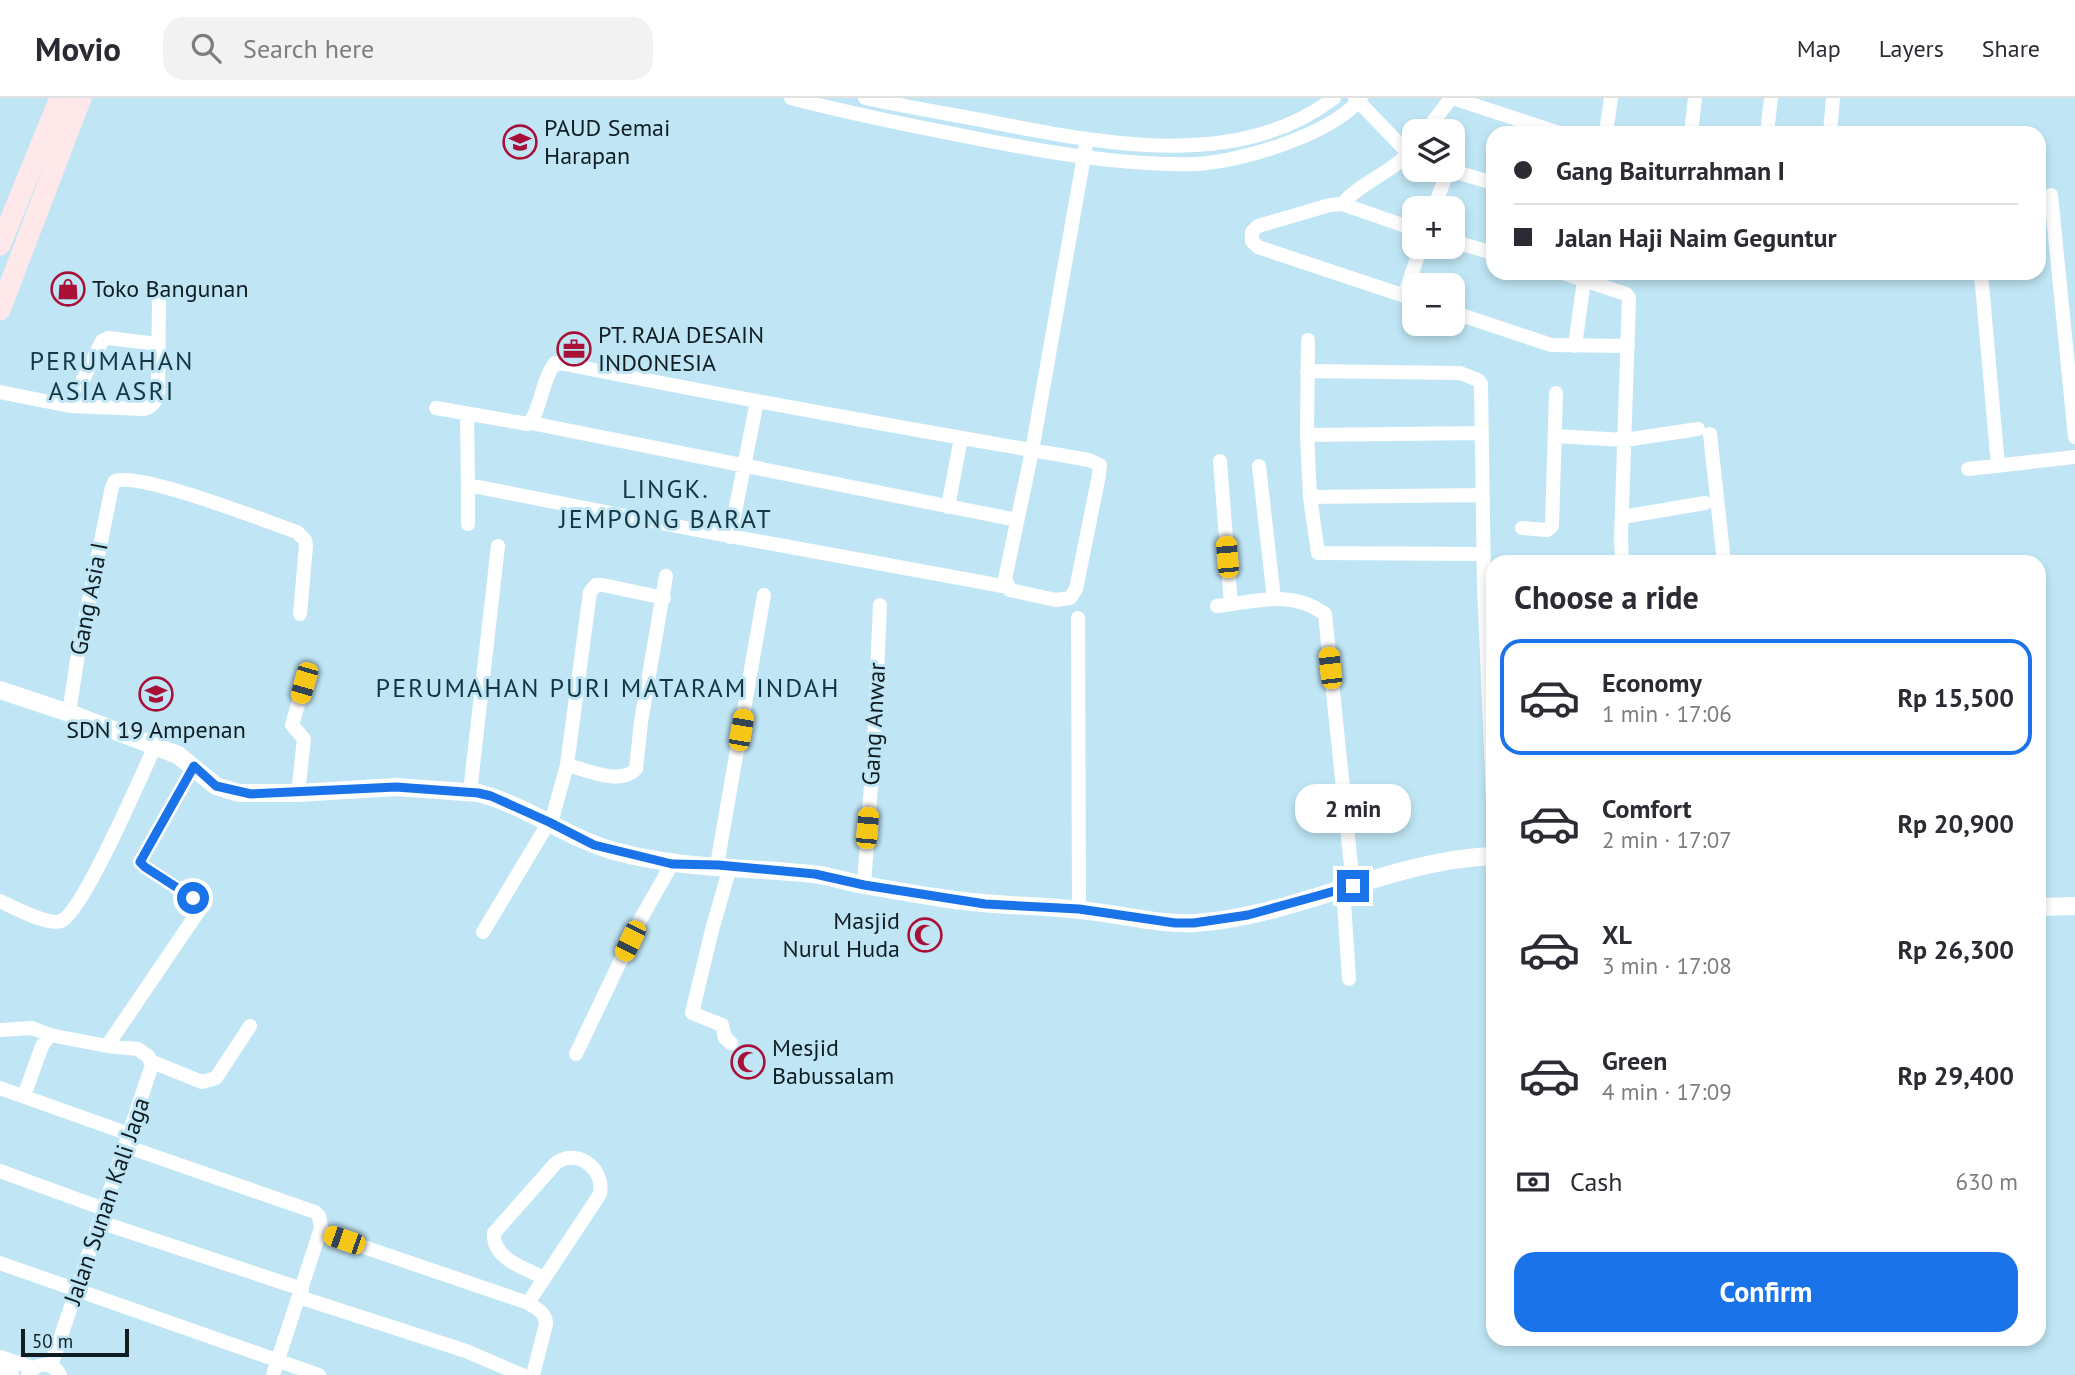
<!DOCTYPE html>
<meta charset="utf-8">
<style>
:root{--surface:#fff;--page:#f2f2f3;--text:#2b2b33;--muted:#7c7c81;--line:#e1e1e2;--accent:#1a73e8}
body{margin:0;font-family:"PT Sans",sans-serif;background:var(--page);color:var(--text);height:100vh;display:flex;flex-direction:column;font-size:26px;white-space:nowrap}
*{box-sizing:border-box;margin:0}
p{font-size:23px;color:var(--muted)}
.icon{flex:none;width:38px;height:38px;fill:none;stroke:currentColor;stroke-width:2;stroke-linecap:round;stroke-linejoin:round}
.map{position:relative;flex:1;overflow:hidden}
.side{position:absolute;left:1486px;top:457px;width:560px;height:791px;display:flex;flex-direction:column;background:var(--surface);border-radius:21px;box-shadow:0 4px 10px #0003}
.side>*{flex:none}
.banner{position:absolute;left:1486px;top:28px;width:560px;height:154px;border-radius:21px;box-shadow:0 4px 10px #0003;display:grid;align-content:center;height:154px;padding:0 28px;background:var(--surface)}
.buttons{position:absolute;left:1402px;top:21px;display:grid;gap:14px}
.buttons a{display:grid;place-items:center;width:63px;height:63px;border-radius:14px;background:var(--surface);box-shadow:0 4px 10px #0003;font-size:35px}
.scale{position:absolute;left:21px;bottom:18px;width:108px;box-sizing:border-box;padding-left:7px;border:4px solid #0f1d22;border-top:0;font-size:19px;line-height:24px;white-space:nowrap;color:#0f1d22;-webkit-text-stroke:5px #c0e6f5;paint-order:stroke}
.end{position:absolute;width:32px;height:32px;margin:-16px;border:9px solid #1a73e8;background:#fff;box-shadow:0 0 0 4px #fff}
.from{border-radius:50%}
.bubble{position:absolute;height:49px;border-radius:21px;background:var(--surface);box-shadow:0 4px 10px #0003;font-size:23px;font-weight:700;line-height:49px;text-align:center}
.car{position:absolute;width:21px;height:42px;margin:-21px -10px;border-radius:9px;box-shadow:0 0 5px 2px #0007;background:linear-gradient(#f5c518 24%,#345 0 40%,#f5c518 0 76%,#345 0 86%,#f5c518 0)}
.banner b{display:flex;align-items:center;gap:24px;height:66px;font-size:26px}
.banner b+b{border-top:2px solid var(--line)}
.banner i{width:18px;height:18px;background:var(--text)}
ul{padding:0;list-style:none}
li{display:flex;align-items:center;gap:21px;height:116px;margin:0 14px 10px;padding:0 14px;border:4px solid transparent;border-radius:21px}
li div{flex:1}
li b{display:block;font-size:26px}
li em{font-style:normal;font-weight:700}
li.active{border-color:var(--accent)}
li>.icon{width:63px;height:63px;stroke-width:1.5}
h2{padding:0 28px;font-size:32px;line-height:84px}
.pay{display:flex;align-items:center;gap:18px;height:77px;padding:0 28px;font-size:26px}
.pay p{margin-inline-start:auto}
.button{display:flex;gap:14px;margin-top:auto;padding:14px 28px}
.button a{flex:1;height:80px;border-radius:21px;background:var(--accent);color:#fff;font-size:28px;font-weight:700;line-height:80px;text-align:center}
header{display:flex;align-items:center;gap:42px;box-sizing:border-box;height:98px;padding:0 35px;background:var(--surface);border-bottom:2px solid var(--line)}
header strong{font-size:33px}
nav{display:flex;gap:38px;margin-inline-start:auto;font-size:24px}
.search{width:490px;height:63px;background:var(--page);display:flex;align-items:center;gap:18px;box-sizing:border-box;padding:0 24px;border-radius:21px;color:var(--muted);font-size:26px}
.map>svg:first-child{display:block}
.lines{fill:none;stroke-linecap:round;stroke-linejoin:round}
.minor{stroke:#fff;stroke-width:14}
.tertiary{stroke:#fff;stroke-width:18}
.secondary{stroke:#fee8e9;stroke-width:21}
.route{stroke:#1a73e8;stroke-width:9}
.labels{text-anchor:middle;stroke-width:6;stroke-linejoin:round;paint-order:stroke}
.poi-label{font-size:24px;fill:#0f1d22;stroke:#c0e6f5;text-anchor:start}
.street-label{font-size:24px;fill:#0f1d22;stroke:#c0e6f5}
.neighbourhood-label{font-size:26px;letter-spacing:2px;fill:#143743;stroke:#c0e6f5}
</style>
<header>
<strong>Movio</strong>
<div class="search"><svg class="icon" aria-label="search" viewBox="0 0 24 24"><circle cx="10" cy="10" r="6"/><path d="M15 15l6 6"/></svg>Search here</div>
<nav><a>Map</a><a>Layers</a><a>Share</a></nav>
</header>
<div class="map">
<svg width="2075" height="1277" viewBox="0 0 2075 1277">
<rect width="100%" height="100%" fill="#c0e6f5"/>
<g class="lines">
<!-- minor -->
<path class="minor" d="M791 0C854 17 919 29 984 42 1052 55 1126 68 1196 66 1241 64 1333 36 1361 0
M865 0C907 9 949 16 991 24 1100 45 1238 74 1334 0
M1355 0 1409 56 1414 58
M1453 0 1559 35
M1426 33 1451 0
M1606 35 1611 0
M1691 35 1695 0
M1767 35 1771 0
M1830 35 1833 0
M1414 49C1395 74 1362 83 1342 106L1330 107 1258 128 1252 134V143L1258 149 1414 201
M1449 72 1493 85
M2051 97 2075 339
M1342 106 1414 131
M1434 110 1448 72
M1452 143 1493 155
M1563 175 1626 196 1629 200 1621 440 1622 464
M1981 175 1998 368
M1404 198 1421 149
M1452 214 1551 247 1628 248
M1308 242 1307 337 1310 399 1318 455 1483 456
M1575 248 1585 175
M1307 273 1460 275 1478 282 1481 286 1484 487 1493 701
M0 294 70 308 144 311C152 309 157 303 158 294L159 201
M70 308 102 243 108 240 158 246
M436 310 528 326C541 314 541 283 555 265L565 266C739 301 914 332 1089 362L1100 367 1099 377 1076 491 1070 500 1056 502 1010 492 1005 481 1032 353 1087 41
M467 316 468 387 702 433 1008 489
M531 325 1017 422
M1710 336 1724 464
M1307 337 1481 335
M1555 338 1625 342 1698 331
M1220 363 1231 506
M1259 368 1274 501
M1968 371 2075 359
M1310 399 1482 397
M948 409 961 340
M1622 419 1705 405
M468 426V387
M1522 430 1547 432 1552 428 1556 295
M730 439 757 303
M1217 508C1256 504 1291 491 1325 516L1353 787
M1078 520 1079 811
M69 615 78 556 112 389 115 383C141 374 265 423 297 434L305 442 306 448 300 516
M567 667C587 672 620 688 636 671L641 624 666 478
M470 694 498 448
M298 695 304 641 292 627 304 585
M551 725 567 667 590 494 596 487H603L664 500
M717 767 764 497
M730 769 712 832 692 915 722 927 725 940 731 945
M864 787 874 644 880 507
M1343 790 1349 881
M0 803C13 809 48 828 61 823 83 814 142 676 155 648
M483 834 549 724
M0 932 32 930 50 937
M107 948 198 814 199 808 195 802 145 769 140 764 194 668
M576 956 640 822 672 766
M150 963 202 984 216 980 250 928
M0 990 129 1036
M24 998 42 948 50 937 107 948 138 951 149 959 152 967 51 1268
M125 1048 315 1114 319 1118 321 1130 273 1277
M0 1073 104 1111
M100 1124 302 1191
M320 1134 528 1205C537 1211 546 1214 546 1226L533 1277
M0 1165 319 1277
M299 1199 466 1253 522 1277
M528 1205 600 1096C605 1070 576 1049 555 1066L494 1135C492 1161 525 1170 544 1180
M0 1259 33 1270
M0 1273 12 1277
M28 1277C36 1264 52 1263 60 1277"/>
<!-- tertiary -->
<path class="tertiary" d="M0 592 69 615 178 657 216 688 239 695H298L396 689 478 695C526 707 567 740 614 753 679 771 746 769 813 776 830 778 847 784 864 787 892 792 920 797 948 801 992 808 1036 807 1079 812 1117 815 1156 827 1195 825 1297 818 1390 762 1493 758
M2039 809 2075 808"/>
<!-- secondary -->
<path class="secondary" d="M0 147 60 0
M0 212 81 0"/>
</g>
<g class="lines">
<!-- route -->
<path class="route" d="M193 800 145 769 140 764 194 668 216 688 251 696 396 689 478 695 491 698 549 724 594 747 672 766 718 767 815 776 864 787 985 806 1079 811 1175 825H1194L1248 817 1353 788"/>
</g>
<!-- icons -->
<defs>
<symbol id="school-ring" viewBox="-11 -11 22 22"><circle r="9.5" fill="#c0e6f5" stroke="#a81038" stroke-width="1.5"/><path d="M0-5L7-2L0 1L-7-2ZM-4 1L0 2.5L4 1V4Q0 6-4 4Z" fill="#a81038"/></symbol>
<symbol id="shop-ring" viewBox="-11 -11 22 22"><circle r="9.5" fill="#c0e6f5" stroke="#a81038" stroke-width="1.5"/><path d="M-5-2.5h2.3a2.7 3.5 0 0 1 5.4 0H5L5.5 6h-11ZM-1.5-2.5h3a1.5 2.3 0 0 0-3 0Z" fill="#a81038"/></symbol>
<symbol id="office-ring" viewBox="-11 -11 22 22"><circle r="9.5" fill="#c0e6f5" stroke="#a81038" stroke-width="1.5"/><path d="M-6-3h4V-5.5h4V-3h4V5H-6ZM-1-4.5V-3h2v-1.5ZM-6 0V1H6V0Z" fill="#a81038"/></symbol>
<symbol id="mosque-ring" viewBox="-11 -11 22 22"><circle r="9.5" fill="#c0e6f5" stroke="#a81038" stroke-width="1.5"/><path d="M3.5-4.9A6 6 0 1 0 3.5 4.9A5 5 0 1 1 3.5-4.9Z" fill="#a81038"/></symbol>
</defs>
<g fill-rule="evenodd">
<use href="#school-ring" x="501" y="25" width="38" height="38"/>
<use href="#shop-ring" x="49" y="172" width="38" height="38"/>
<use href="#office-ring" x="555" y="232" width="38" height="38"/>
<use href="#school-ring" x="137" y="577" width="38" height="38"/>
<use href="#mosque-ring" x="906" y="818" width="38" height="38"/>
<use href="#mosque-ring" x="729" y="945" width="38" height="38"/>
</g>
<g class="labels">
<!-- poi labels -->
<g class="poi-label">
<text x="544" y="38">PAUD Semai<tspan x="544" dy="28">Harapan</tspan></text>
<text x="92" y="199">Toko Bangunan</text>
<text x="598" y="245">PT. RAJA DESAIN<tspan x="598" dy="28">INDONESIA</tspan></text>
<text x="156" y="640" text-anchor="middle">SDN 19 Ampenan</text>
<text x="900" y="831" text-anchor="end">Masjid<tspan x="900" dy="28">Nurul Huda</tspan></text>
<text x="772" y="958">Mesjid<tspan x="772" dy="28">Babussalam</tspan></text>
</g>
<!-- street labels -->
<g class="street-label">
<text transform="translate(89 501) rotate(-79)" y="8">Gang Asia I</text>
<text transform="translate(874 626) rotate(-87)" y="8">Gang Anwar</text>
<text transform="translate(107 1103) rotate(-71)" y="8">Jalan Sunan Kali Jaga</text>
</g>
<!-- neighbourhood labels -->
<g class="neighbourhood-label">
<text x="112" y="272">PERUMAHAN<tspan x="112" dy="30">ASIA ASRI</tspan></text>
<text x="666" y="400">LINGK.<tspan x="666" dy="30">JEMPONG BARAT</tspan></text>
<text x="608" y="599">PERUMAHAN PURI MATARAM INDAH</text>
</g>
</g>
</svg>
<div class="buttons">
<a><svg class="icon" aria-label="layers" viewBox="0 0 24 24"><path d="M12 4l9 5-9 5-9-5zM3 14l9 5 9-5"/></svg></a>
<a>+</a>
<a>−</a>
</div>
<div class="scale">50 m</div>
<i class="end from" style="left:193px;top:800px"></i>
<i class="end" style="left:1353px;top:788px"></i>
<div class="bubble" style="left:1295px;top:686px;width:116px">2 min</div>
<i class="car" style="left:1227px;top:459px;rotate:355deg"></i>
<i class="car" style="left:1330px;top:570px;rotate:354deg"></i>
<i class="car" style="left:304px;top:585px;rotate:196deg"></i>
<i class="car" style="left:741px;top:632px;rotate:10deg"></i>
<i class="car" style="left:867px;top:730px;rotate:5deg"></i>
<i class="car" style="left:630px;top:843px;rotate:206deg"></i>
<i class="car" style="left:344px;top:1142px;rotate:289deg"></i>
<div class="banner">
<b><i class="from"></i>Gang Baiturrahman I</b>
<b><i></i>Jalan Haji Naim Geguntur</b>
</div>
<section class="side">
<h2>Choose a ride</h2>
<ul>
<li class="active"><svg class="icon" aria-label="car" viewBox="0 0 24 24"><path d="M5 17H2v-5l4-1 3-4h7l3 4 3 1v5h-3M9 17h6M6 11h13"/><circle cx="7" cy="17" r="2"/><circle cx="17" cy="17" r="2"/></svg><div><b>Economy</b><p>1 min · 17:06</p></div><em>Rp 15,500</em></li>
<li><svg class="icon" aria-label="car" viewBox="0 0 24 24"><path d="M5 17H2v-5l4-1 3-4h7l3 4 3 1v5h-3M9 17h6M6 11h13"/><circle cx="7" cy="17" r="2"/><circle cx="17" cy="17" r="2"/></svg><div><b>Comfort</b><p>2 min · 17:07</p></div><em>Rp 20,900</em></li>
<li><svg class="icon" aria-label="car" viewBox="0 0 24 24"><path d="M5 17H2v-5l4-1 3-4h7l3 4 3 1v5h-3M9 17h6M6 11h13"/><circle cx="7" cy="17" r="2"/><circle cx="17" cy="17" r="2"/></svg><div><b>XL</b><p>3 min · 17:08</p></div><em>Rp 26,300</em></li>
<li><svg class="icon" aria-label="car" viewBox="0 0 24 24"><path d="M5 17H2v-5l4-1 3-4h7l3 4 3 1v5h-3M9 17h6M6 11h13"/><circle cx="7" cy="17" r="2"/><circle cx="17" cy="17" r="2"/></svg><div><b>Green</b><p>4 min · 17:09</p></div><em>Rp 29,400</em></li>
</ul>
<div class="pay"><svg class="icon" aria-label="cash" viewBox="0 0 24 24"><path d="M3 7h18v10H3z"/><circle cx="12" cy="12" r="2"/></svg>Cash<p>630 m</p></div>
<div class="button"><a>Confirm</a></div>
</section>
</div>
